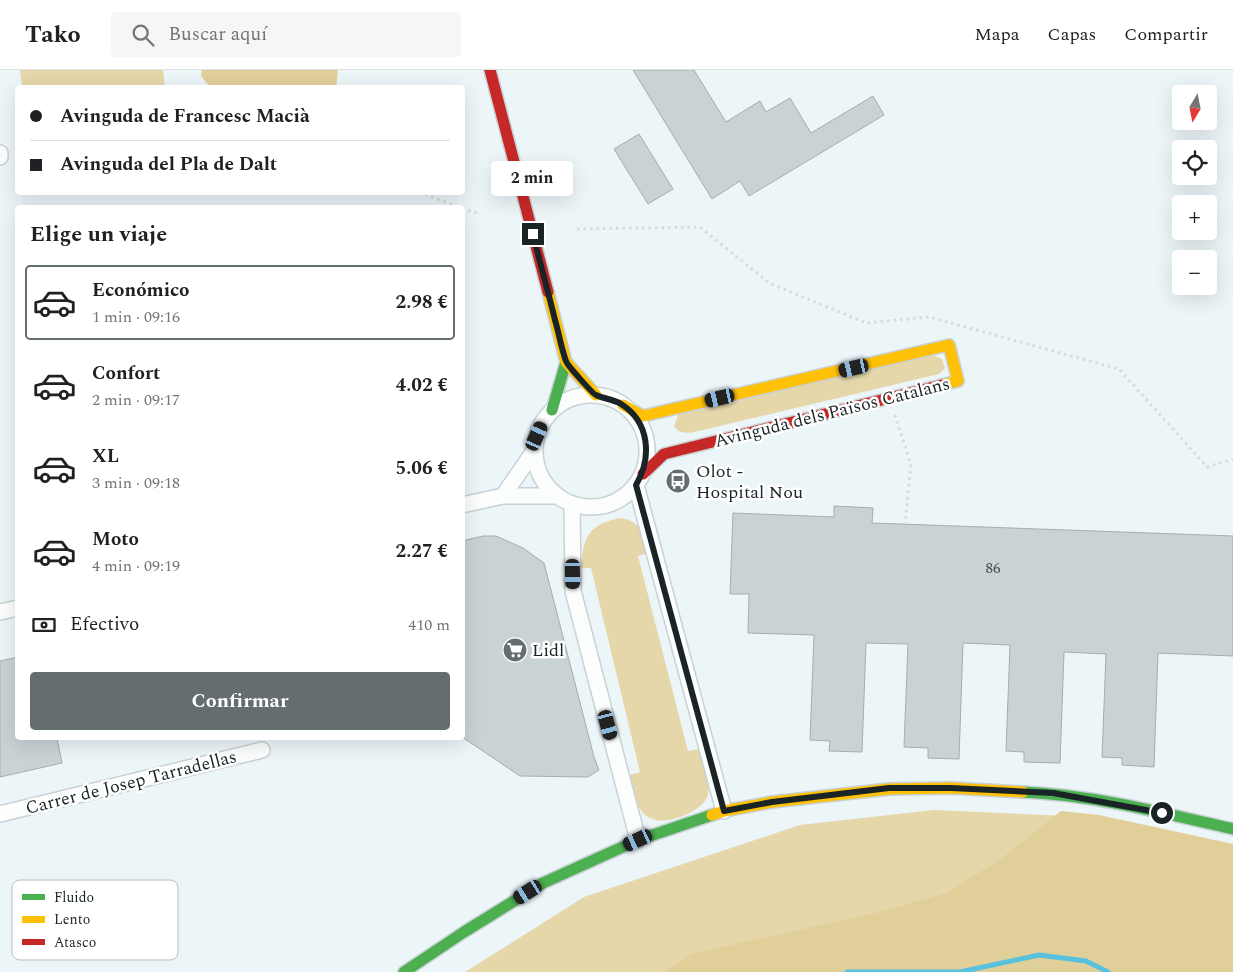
<!DOCTYPE html>
<html lang="es">
<meta charset="utf-8">
<style>
:root{--surface:#fff;--page:#f6f6f6;--text:#202124;--muted:#757577;--line:#e0e0e0;--accent:#646d70}
body{margin:0;font-family:Spectral,serif;background:var(--page);color:var(--text);height:100vh;display:flex;flex-direction:column;font-size:19px;white-space:nowrap}
*{box-sizing:border-box;margin:0}
p{font-size:16px;color:var(--muted)}
.icon{flex:none;width:28px;height:28px;fill:none;stroke:currentColor;stroke-width:2;stroke-linecap:round;stroke-linejoin:round}
.map{position:relative;flex:1;overflow:hidden}
.panel{position:absolute;left:15px;top:135px;width:450px;height:535px;display:flex;flex-direction:column;background:var(--surface);border-radius:5px;box-shadow:0 5px 20px #0002}
.panel>*{flex:none}
.hud{position:absolute;left:15px;top:15px;width:450px;height:110px;border-radius:5px;box-shadow:0 5px 20px #0002;display:grid;align-content:center;height:110px;padding:0 15px;background:var(--surface)}
.needle{width:32px;rotate:190deg}
.fabs{position:absolute;left:1172px;top:15px;display:grid;gap:10px}
.fabs a{display:grid;place-items:center;width:45px;height:45px;border-radius:5px;background:var(--surface);box-shadow:0 5px 20px #0002;font-size:25px}
.end{position:absolute;width:22px;height:22px;margin:-11px;border:6px solid #1a2427;background:#fff;box-shadow:0 0 0 2px #fff}
.from{border-radius:50%}
.bubble{position:absolute;height:35px;border-radius:5px;background:var(--surface);box-shadow:0 5px 20px #0002;font-size:16px;font-weight:700;line-height:35px;text-align:center}
.car{position:absolute;width:15px;height:30px;margin:-15px -8px;border-radius:6px;box-shadow:0 0 4px 1px #0007;background:linear-gradient(#222 24%,#8ab4d8 0 40%,#222 0 76%,#8ab4d8 0 86%,#222 0)}
.hud b{display:flex;align-items:center;gap:18px;height:48px;font-size:19px}
.hud b+b{border-top:1px solid var(--line)}
.hud i{width:12px;height:12px;background:var(--text)}
ul{padding:0;list-style:none}
li{display:flex;align-items:center;gap:15px;height:75px;margin:0 10px 8px;padding:0 5px;border:2px solid transparent;border-radius:5px}
li div{flex:1}
li b{display:block;font-size:19px}
li em{font-style:normal;font-weight:700}
li.current{border-color:var(--accent)}
li>.icon{width:45px;height:45px;stroke-width:1.5}
h2{padding:0 15px;font-size:22px;line-height:60px}
.pay{display:flex;align-items:center;gap:12px;height:55px;padding:0 15px;font-size:19px}
.pay p{margin-inline-start:auto}
.button{display:flex;gap:10px;margin-top:auto;padding:10px 15px}
.button a{flex:1;height:58px;border-radius:5px;background:var(--accent);color:#fff;font-size:20px;font-weight:700;line-height:58px;text-align:center}
header{display:flex;align-items:center;gap:30px;box-sizing:border-box;height:70px;padding:0 25px;background:var(--surface);border-bottom:1px solid var(--line)}
header strong{font-size:24px}
nav{display:flex;gap:28px;margin-inline-start:auto;font-size:18px}
.search{width:350px;height:45px;background:var(--page);display:flex;align-items:center;gap:12px;box-sizing:border-box;padding:0 18px;border-radius:5px;color:var(--muted);font-size:19px}
.map>svg:first-child{display:block}
.green{fill:#e6d7aa}
.forest{fill:#e1cf9a}
.lines{fill:none;stroke-linecap:round;stroke-linejoin:round}
.stream{stroke:#58c1de;stroke-width:5}
.building{fill:#c9d2d5;stroke:#a4adb0}
.street-casing{stroke:#c8d1d4;stroke-width:18}
.fast-casing{stroke:#c8d1d4;stroke-width:14}
.slow-casing{stroke:#c8d1d4;stroke-width:14}
.jam-casing{stroke:#c8d1d4;stroke-width:14}
.path{stroke:#d8dbdc;stroke-width:3;stroke-dasharray:2.5 4;stroke-linecap:butt}
.street{stroke:#fcfefe;stroke-width:15}
.fast{stroke:#4caf50;stroke-width:11}
.slow{stroke:#ffc107;stroke-width:11}
.jam{stroke:#c62828;stroke-width:11}
.route{stroke:#1a2427;stroke-width:6}
.labels{text-anchor:middle;stroke-width:5;stroke-linejoin:round;paint-order:stroke}
.number-label{font-size:15px;fill:#465052}
.street-label{font-size:18px;fill:#1a2427;stroke:#fff}
.poi-label{font-size:18px;fill:#1a2427;stroke:#fff;text-anchor:start}
.key{fill:#fff;stroke:#babdbe;stroke-width:1}
.key-label{font-size:14px;fill:#1a2427}
</style>
<header>
<strong>Tako</strong>
<div class="search"><svg class="icon" aria-label="search" viewBox="0 0 24 24"><circle cx="10" cy="10" r="6"/><path d="M15 15l6 6"/></svg>Buscar aquí</div>
<nav><a>Mapa</a><a>Capas</a><a>Compartir</a></nav>
</header>
<div class="map">
<svg width="1233" height="902" viewBox="0 0 1233 902">
<rect width="100%" height="100%" fill="#ecf5f8"/>
<!-- green -->
<path class="green" d="M20 0H163L165 17H22Z
M933 285 942 289 945 298 939 304 690 363 680 362 674 357 678 345Z
M619 448C642 450 642 464 648 483L638 486 688 681 699 679C702 691 710 712 708 724 706 740 669 754 656 750 652 749 648 747 645 745 634 735 633 719 630 705L640 702 591 498H580C585 467 586 456 619 448Z
M934 740 1068 746 1233 902H465L584 827 800 755Z"/>
<!-- forest -->
<path class="forest" d="M202 0H338L336 18 210 17 201 6Z
M1061 741 1099 745 1233 774V902H664L691 884 875 843 947 823 1002 788Z"/>
<g class="lines">
<!-- stream -->
<path class="stream" d="M847 902H960L1039 885 1086 891 1108 902"/>
</g>
<!-- building -->
<path class="building" d="M633 0H694L726 52 760 31 766 42 790 28 811 63 873 26 884 45 749 126 740 111 712 129Z
M639 64 673 119 648 134 614 79Z
M834 436 873 438 872 453 1233 466V586L1158 583 1154 697 1122 695V688L1102 687 1106 584 1064 582 1060 693 1024 692V682L1006 681 1010 575 963 573 959 689 928 688V678L904 677 908 574 866 573 862 682 829 681 830 671 810 670 814 565 748 563 749 524H730L733 443 834 447Z
M483 466H496L523 478 544 493 594 687 599 700 588 707 520 706 462 667V471Z
M18 587V668H57L62 693 0 707V591Z"/>
<g class="lines">
<defs>
<path id="street" d="M0 83V87
M535 381a56 56 0 1 1 112 0a56 56 0 1 1-112 0Z
M636 415 724 741
M503 426 534 381
M572 434 573 521 638 770
M462 435 503 426H556
M0 542 18 538
M0 744 262 680"/>
<path id="fast" d="M552 340 566 292
M1023 722C1094 725 1164 743 1233 759
M404 902 464 862 543 813 638 770 712 745"/>
<path id="slow" d="M548 222 566 292 596 325
M623 335 643 346 949 275 958 311 942 315
M712 745 724 741 772 732 889 719 951 718 1023 722"/>
<path id="jam" d="M490 0 548 222
M643 404 664 384 942 315"/>
</defs>
<!-- street casing -->
<use href="#street" class="street-casing"/>
<!-- fast casing -->
<use href="#fast" class="fast-casing"/>
<!-- slow casing -->
<use href="#slow" class="slow-casing"/>
<!-- jam casing -->
<use href="#jam" class="jam-casing"/>
<!-- path -->
<path class="path" d="M419 122 461 138
M462 138 480 144
M577 159 700 157 769 213 866 253 929 247 1119 299 1207 397 1233 389
M895 345 911 395 905 454"/>
<!-- street -->
<use href="#street" class="street"/>
<!-- fast -->
<use href="#fast" class="fast"/>
<!-- slow -->
<use href="#slow" class="slow"/>
<!-- jam -->
<use href="#jam" class="jam"/>
</g>
<g class="lines">
<!-- route -->
<path class="route" d="M533 164C540 193 548 221 555 250 559 263 561 278 566 291 567 295 593 324 596 325 604 329 613 329 621 334 650 352 652 388 636 415L724 741 772 732 889 718H951L1053 723 1162 743"/>
</g>
<!-- icons -->
<defs>
<symbol id="bus-disc" viewBox="-11 -11 22 22"><circle r="9.5" fill="#646d70" stroke="#fff"/><path d="M-5-6H5V4H4V6H2V4H-2V6H-4V4H-5ZM-3.5-4V0h7V-4ZM-3.5 1.2v1.5H-2V1.2ZM2 1.2v1.5H3.5V1.2Z" fill="#fff"/></symbol>
<symbol id="supermarket-disc" viewBox="-11 -11 22 22"><circle r="9.5" fill="#646d70" stroke="#fff"/><path d="M-6-5.5h2.5l.6 2H6L4.5 2H-2.5L-4.4-4H-6ZM-1.5 3.2a1.3 1.3 0 1 0 .1 0ZM3 3.2a1.3 1.3 0 1 0 .1 0Z" fill="#fff"/></symbol>
</defs>
<g fill-rule="evenodd">
<use href="#bus-disc" x="664" y="397" width="28" height="28"/>
<use href="#supermarket-disc" x="501" y="566" width="28" height="28"/>
</g>
<g class="labels">
<!-- number labels -->
<g class="number-label">
<text x="993" y="503">86</text>
</g>
<!-- street labels -->
<g class="street-label">
<text transform="translate(832 342) rotate(-14)" y="6">Avinguda dels Països Catalans</text>
<text transform="translate(131 712) rotate(-14)" y="6">Carrer de Josep Tarradellas</text>
</g>
<!-- poi labels -->
<g class="poi-label">
<text x="696" y="407">Olot -<tspan x="696" dy="21">Hospital Nou</tspan></text>
<text x="532" y="586">Lidl</text>
</g>
</g>
<!-- legend -->
<rect x="12" y="810" width="166" height="80" rx="8" class="key"/>
<rect x="22" y="824" width="23" height="6" fill="#4caf50"/>
<rect x="22" y="846" width="23" height="7" fill="#ffc107"/>
<rect x="22" y="869" width="23" height="6" fill="#c62828"/>
<g class="key-label">
<text x="54" y="832">Fluido</text>
<text x="54" y="854">Lento</text>
<text x="54" y="877">Atasco</text>
</g>
</svg>
<div class="fabs">
<a><svg class="needle" viewBox="-14 -14 28 28"><path d="M0-13l5 13h-10z" fill="#e53935"/><path d="M0 13l5-13h-10z" fill="#757577"/></svg></a>
<a><svg class="icon" aria-label="locate" viewBox="0 0 24 24"><circle cx="12" cy="12" r="6"/><path d="M12 2v4M12 18v4M2 12h4M18 12h4"/></svg></a>
<a>+</a>
<a>−</a>
</div>
<i class="end from" style="left:1162px;top:743px"></i>
<i class="end" style="left:533px;top:164px"></i>
<div class="bubble" style="left:491px;top:91px;width:82px">2 min</div>
<i class="car" style="left:854px;top:298px;rotate:257deg"></i>
<i class="car" style="left:720px;top:328px;rotate:257deg"></i>
<i class="car" style="left:537px;top:366px;rotate:24deg"></i>
<i class="car" style="left:573px;top:504px;rotate:179deg"></i>
<i class="car" style="left:608px;top:655px;rotate:165deg"></i>
<i class="car" style="left:638px;top:770px;rotate:245deg"></i>
<i class="car" style="left:528px;top:822px;rotate:238deg"></i>
<div class="hud">
<b><i class="from"></i>Avinguda de Francesc Macià</b>
<b><i></i>Avinguda del Pla de Dalt</b>
</div>
<section class="panel">
<h2>Elige un viaje</h2>
<ul>
<li class="current"><svg class="icon" aria-label="car" viewBox="0 0 24 24"><path d="M5 17H2v-5l4-1 3-4h7l3 4 3 1v5h-3M9 17h6M6 11h13"/><circle cx="7" cy="17" r="2"/><circle cx="17" cy="17" r="2"/></svg><div><b>Económico</b><p>1 min · 09:16</p></div><em>2.98 €</em></li>
<li><svg class="icon" aria-label="car" viewBox="0 0 24 24"><path d="M5 17H2v-5l4-1 3-4h7l3 4 3 1v5h-3M9 17h6M6 11h13"/><circle cx="7" cy="17" r="2"/><circle cx="17" cy="17" r="2"/></svg><div><b>Confort</b><p>2 min · 09:17</p></div><em>4.02 €</em></li>
<li><svg class="icon" aria-label="car" viewBox="0 0 24 24"><path d="M5 17H2v-5l4-1 3-4h7l3 4 3 1v5h-3M9 17h6M6 11h13"/><circle cx="7" cy="17" r="2"/><circle cx="17" cy="17" r="2"/></svg><div><b>XL</b><p>3 min · 09:18</p></div><em>5.06 €</em></li>
<li><svg class="icon" aria-label="car" viewBox="0 0 24 24"><path d="M5 17H2v-5l4-1 3-4h7l3 4 3 1v5h-3M9 17h6M6 11h13"/><circle cx="7" cy="17" r="2"/><circle cx="17" cy="17" r="2"/></svg><div><b>Moto</b><p>4 min · 09:19</p></div><em>2.27 €</em></li>
</ul>
<div class="pay"><svg class="icon" aria-label="cash" viewBox="0 0 24 24"><path d="M3 7h18v10H3z"/><circle cx="12" cy="12" r="2"/></svg>Efectivo<p>410 m</p></div>
<div class="button"><a>Confirmar</a></div>
</section>
</div>
